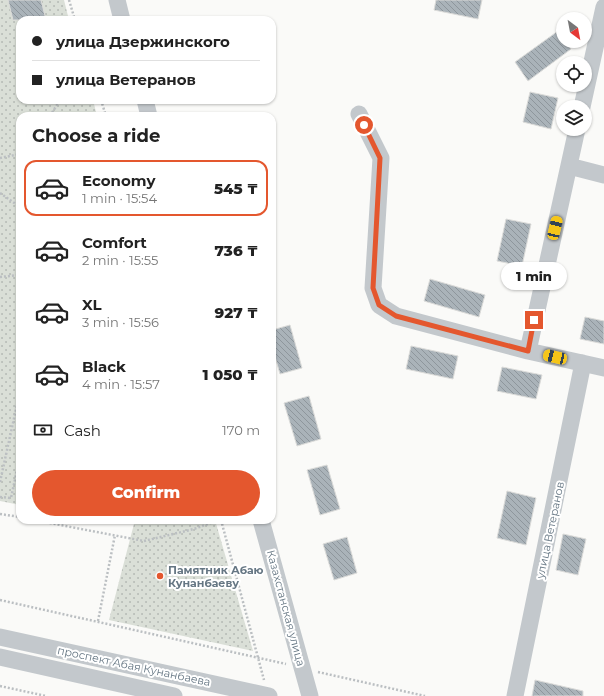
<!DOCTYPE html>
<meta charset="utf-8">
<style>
:root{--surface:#fff;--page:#f6f6f6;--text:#222;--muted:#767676;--line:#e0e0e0;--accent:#e4572e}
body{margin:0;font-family:Montserrat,sans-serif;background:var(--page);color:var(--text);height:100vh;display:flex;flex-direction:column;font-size:15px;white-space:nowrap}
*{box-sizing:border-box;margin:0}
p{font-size:13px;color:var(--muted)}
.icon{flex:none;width:22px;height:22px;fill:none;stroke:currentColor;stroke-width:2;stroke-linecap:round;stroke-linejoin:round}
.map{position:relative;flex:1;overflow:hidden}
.panel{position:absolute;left:16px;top:112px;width:260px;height:412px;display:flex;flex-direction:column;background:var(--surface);border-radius:12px;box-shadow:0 1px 3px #0004}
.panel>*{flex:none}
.guide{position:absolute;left:16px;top:16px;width:260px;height:88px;border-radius:12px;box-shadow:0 1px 3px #0004;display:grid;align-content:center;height:88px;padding:0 16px;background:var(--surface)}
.needle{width:26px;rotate:148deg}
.buttons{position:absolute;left:556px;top:12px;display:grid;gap:8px}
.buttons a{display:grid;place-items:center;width:36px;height:36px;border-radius:50%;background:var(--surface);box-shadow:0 1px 3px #0004;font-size:20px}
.end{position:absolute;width:18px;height:18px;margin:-9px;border:5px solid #e4572e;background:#fff;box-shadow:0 0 0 2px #fff}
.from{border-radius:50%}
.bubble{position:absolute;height:28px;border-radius:14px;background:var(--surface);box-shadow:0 1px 3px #0004;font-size:13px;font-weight:800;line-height:28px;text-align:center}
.car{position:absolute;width:12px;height:24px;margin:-12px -6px;border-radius:5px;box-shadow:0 0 3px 1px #0007;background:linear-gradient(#f5c518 24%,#345 0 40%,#f5c518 0 76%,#345 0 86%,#f5c518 0)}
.guide b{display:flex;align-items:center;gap:14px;height:38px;font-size:15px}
.guide b+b{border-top:1px solid var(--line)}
.guide i{width:10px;height:10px;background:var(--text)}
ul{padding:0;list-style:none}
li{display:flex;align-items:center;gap:12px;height:56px;margin:0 8px 6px;padding:0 8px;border:2px solid transparent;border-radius:12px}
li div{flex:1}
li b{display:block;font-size:15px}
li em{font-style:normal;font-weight:800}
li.current{border-color:var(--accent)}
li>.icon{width:36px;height:36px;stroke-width:1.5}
h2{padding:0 16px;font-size:18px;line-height:48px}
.pay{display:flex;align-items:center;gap:10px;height:44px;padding:0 16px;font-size:15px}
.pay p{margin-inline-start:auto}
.primary-button{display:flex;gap:8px;margin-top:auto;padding:8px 16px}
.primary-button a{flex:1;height:46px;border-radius:24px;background:var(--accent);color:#fff;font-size:16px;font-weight:800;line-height:46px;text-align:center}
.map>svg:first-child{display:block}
.park{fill:url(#park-dots)}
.building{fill:url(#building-back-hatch);stroke:#dcdcda}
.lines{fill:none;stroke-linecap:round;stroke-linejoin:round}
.path{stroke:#bbbfc2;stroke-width:2.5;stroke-dasharray:2 2;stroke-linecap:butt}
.minor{stroke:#c3c8cc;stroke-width:17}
.route{stroke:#e4572e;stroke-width:5}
.poi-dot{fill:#e4572e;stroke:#fff;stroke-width:1.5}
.labels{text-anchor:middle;stroke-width:4;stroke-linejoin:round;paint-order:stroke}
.street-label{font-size:11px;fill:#657683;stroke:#fff}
.poi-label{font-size:11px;font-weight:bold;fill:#657683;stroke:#fff;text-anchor:start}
</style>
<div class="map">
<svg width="604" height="696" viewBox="0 0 604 696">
<defs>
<pattern id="park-dots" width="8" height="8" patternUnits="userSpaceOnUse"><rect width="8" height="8" fill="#dadfd7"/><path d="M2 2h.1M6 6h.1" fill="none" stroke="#b4b9b4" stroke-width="1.8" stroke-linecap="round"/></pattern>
<pattern id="building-back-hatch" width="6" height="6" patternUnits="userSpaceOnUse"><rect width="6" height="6" fill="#aab3b9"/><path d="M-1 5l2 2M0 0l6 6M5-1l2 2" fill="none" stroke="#8e969c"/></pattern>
</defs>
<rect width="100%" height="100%" fill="#fafaf8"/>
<!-- park -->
<path class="park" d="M0 0H64L69 20H20V100H93L97 116H20V505L0 501Z
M135 520H215L253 651 109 620Z"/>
<!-- building -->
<path class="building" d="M8 0H41L46 20H13Z
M436 0H482L478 19 434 10Z
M558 31 563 38V41H565L571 49 528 81 515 62Z
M530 92 558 98 551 129 523 122Z
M506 219 531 224 522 266 497 261Z
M430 279 485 295 479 317 424 301Z
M585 317 604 321V344L580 339Z
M290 325 302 368 280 374 272 346V330Z
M411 346 458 356 453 379 406 369Z
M502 367 542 375 536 399 497 391Z
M309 396 321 439 297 446 284 403Z
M327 465 340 509 320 515 307 470Z
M507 491 536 498 526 545 497 538Z
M563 534 586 539 578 575 556 570Z
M347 537 357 573 334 580 323 544Z
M535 680 583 691V696H532Z"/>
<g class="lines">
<!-- path -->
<path class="path" d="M69 0 75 20
M101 100 106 116
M50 116 60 100
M0 158 20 154
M0 193 20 207
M0 277 20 275
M0 482 20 391
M0 497 11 498 20 456
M0 514 20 517
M34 520 144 541 194 529 219 520
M221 520 264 680
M0 600 286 664
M98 621 115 535
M318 672 425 696
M0 686 46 696"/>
<!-- minor -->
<path class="minor" d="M117 0 122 20
M145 100 149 116
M582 107 604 7
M359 114 381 158 373 288 379 305 396 316 528 351 604 368
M569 166 604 175
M528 351 577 129
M261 520 310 696
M0 637 269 696
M0 657 174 696
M515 696 583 363"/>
</g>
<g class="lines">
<!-- route -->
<path class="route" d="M364 125 380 158 373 288 379 305 396 316 528 351 534 320"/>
</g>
<!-- markers -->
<circle class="poi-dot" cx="160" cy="576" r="4"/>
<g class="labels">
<!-- street labels -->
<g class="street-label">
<text transform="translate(550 530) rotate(-78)" y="4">улица Ветеранов</text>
<text transform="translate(286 608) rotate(75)" y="4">Казахстанская улица</text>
<text transform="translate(134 666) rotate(12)" y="4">проспект Абая Кунанбаева</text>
</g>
<!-- poi labels -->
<g class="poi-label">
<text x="168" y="574">Памятник Абаю<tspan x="168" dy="13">Кунанбаеву</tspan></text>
</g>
</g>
</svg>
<div class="buttons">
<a><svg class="needle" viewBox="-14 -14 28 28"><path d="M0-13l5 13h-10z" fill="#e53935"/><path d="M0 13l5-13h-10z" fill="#767676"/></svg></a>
<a><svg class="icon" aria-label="locate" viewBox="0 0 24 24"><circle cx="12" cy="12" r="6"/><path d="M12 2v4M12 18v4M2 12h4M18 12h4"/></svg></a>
<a><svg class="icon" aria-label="layers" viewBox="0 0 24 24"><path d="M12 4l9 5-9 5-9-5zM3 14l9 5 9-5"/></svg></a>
</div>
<i class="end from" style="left:364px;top:125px"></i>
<i class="end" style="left:534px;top:320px"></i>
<div class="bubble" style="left:501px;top:262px;width:66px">1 min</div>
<i class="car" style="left:555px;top:228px;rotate:13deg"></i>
<i class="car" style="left:555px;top:357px;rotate:283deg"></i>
<div class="guide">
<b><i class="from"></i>улица Дзержинского</b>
<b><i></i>улица Ветеранов</b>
</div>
<section class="panel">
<h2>Choose a ride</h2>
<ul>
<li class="current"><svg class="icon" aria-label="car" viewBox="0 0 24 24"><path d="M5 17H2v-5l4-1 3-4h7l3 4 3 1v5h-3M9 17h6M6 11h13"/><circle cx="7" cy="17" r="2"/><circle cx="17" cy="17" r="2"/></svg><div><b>Economy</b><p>1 min · 15:54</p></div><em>545 ₸</em></li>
<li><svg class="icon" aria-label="car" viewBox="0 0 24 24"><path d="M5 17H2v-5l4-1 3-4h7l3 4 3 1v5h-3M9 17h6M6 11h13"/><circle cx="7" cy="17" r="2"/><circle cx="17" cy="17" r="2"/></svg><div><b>Comfort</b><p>2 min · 15:55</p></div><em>736 ₸</em></li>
<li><svg class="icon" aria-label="car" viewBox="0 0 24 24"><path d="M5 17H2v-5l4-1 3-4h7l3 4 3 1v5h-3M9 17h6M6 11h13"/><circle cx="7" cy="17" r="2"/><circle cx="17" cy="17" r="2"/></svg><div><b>XL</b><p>3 min · 15:56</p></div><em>927 ₸</em></li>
<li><svg class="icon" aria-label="car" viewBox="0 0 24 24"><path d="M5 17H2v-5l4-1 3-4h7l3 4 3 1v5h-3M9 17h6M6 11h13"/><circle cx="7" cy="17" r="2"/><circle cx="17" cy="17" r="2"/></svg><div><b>Black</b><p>4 min · 15:57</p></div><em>1 050 ₸</em></li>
</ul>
<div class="pay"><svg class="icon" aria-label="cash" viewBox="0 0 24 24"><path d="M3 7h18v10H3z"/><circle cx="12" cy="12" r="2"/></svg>Cash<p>170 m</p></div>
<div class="primary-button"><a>Confirm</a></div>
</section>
</div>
